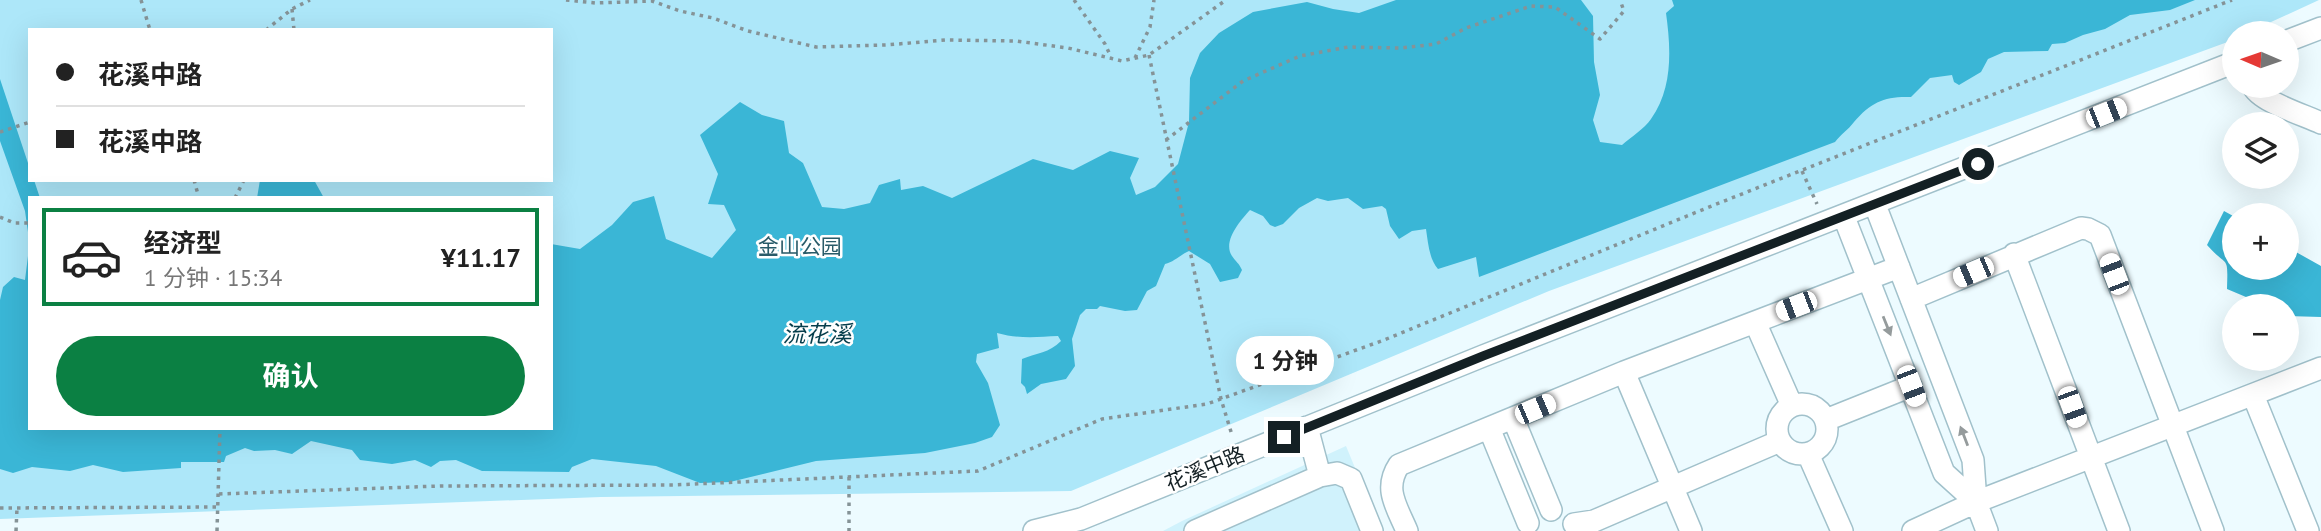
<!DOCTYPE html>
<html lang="zh">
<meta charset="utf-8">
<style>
:root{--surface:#fff;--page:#f6f6f6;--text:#222;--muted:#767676;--line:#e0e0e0;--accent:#0b8043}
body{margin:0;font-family:"PT Sans","Noto Sans SC",sans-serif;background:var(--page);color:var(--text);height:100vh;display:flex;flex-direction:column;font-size:26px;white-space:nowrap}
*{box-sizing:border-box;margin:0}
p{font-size:23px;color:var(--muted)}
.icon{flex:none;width:38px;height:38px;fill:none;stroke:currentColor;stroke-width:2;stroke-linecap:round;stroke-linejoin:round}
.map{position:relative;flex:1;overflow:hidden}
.side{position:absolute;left:28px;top:196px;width:525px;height:234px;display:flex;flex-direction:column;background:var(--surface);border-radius:0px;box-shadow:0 7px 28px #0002}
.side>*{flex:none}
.top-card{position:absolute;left:28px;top:28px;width:525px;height:154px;border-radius:0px;box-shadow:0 7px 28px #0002;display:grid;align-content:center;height:154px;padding:0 28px;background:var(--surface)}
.needle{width:46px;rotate:272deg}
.fabs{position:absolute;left:2222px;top:21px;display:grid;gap:14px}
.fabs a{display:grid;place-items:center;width:77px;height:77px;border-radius:50%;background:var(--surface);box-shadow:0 7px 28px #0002;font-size:35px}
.end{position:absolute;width:32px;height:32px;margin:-16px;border:9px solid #142024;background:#fff;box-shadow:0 0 0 4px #fff}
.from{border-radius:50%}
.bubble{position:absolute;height:49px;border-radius:24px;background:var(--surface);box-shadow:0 7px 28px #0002;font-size:23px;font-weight:700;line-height:49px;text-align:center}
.car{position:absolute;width:21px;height:42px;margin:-21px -10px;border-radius:9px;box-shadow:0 0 5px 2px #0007;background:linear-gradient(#fff 24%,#345 0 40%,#fff 0 76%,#345 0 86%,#fff 0)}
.top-card b{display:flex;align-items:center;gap:24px;height:66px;font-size:26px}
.top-card b+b{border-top:2px solid var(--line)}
.top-card i{width:18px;height:18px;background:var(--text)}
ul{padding:12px 0 0;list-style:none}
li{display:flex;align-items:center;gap:21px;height:98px;margin:0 14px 10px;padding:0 14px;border:4px solid transparent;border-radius:0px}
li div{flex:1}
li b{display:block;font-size:26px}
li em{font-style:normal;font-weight:700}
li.current{border-color:var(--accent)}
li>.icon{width:63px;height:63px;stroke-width:1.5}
.button{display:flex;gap:14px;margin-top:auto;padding:14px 28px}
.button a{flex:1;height:80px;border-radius:42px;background:var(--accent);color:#fff;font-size:28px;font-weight:700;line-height:80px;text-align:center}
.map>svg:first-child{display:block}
.built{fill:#d0f2fc}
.green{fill:#ade7f9;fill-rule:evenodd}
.water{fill:#3ab6d6}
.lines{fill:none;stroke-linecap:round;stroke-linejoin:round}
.minor-casing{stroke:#a1c1cb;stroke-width:24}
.path{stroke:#859397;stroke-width:3.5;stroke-dasharray:3.5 5;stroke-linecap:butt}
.minor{stroke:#fff;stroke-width:21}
.oneway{fill:#959b9c}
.route{stroke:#142024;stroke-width:9}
.labels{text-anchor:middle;stroke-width:5;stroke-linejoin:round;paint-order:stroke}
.park-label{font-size:21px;fill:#295b69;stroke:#fff}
.street-label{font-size:21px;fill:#142024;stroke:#fff}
.water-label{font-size:23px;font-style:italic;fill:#063e4c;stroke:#fff}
</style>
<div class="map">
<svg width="2321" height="531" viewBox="0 0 2321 531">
<rect width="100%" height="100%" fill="#edfbff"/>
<!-- built -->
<path class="built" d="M1346 446 1381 531H1163L1182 521Z"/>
<!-- green -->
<path class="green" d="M0 0H2319L2247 33H2235L2233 40 1549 291 1071 491 601 497 0 519ZM30 30H551V180H30ZM30 198H551V429H30Z"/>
<!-- water -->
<path class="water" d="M1396 0H1581L1593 16 1594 62 1600 95 1593 120 1600 142 1622 145C1631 137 1644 129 1651 119 1673 88 1671 49 1666 13L1674 6 1672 0H2195L2170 10 2130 15 2105 29 2083 35 2065 43 2052 44 2048 51 2004 52 1988 59 1981 72 1959 85 1954 82 1952 75 1930 78 1911 97C1885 96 1871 102 1854 122 1848 130 1841 134 1835 142L1479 277 1476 257 1438 269C1429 259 1428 242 1426 229L1412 231 1399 239 1390 226 1386 209 1382 206 1363 209 1348 198 1328 201 1317 198 1299 208 1283 224 1275 227 1270 225 1263 216 1250 210C1241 220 1222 241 1232 256 1236 262 1239 263 1242 270L1238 278 1220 282 1210 264 1189 251C1180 255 1174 262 1165 264L1156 286 1147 291 1137 310 1125 311 1100 306 1097 309H1086L1080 315 1072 339 1075 366 1066 379 1041 384 1027 394 1025 387 1021 383 1022 359C1037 353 1049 353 1061 341L1058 336C1037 337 1018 339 997 333L999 348 977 354 976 362 988 383 1000 425 992 437 975 443 925 453 816 461 730 482 700 483 656 466 592 459 572 467 569 472 482 471 456 460 440 461 431 467 415 460 392 464 360 460 352 450 311 441 292 454 275 450 254 451 245 448 226 456 224 462H181V468L123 472 93 465 70 471 32 467 13 473 0 469V300L3 287 14 277 25 280 29 248 28 232 25 211 0 141V79L30 169V180H34L40 198H30V429H551V244L580 249 612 225 633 202 654 196 666 239 712 258 736 230 724 205 708 204 718 174 700 135 740 102 762 115 784 121 789 153 803 163 822 207 844 209 870 203 879 185 900 179 901 190 923 186 952 198 1033 159 1073 170 1110 151 1139 158 1130 178 1136 195 1155 187 1178 164 1189 122 1190 78 1200 53 1219 33 1253 12 1307 2 1333 9 1359 13Z
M260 180H314L324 198H257Z
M2224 211 2235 217V268H2287V247L2321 266V317L2287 316V306H2258L2246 297 2227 289C2228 253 2228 269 2207 245Z"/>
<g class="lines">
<defs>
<path id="minor" d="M2287 41 2321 28
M2253 86C2259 101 2304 115 2321 123
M1875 205 1973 460 1976 502 1987 531
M1844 217 1944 473 1976 502
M2014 254 2119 531
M1911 299 2081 228 2088 229 2100 235 2213 531
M1755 322 1792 406
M1624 372 1691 531
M2253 395 2308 531
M1777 429a25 25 0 1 1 50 0a25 25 0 1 1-50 0Z
M1513 418 1551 510
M1826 420 1911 386
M1307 427 1320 476
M1489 428 1528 523
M1808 454 1842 531
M1574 524 1594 521 1780 441
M1034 531 1081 519 1483 356 2235 62
M1195 531 1320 476 1337 473 1351 479 1372 531
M1407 531C1397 507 1383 489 1399 465L1624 372 1899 267
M1913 531 1976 502 2321 368"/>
</defs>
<!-- minor casing -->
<use href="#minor" class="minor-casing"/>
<!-- path -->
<path class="path" d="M141 0 150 30
M566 0 596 3 652 1 680 11 713 18 748 31 816 47 886 45 945 40 1016 41 1068 48 1122 61 1149 55 1226 0
M1074 0 1105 44 1111 57
M292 9 294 30
M266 30 292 9 310 0
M1149 55 1221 399 1232 435
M1135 58 1150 27 1154 0
M0 132 30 122
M1166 140 1243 81 1300 56 1348 47 1401 48 1436 44 1466 28 1531 6 1555 7 1600 39 1624 11 1620 0
M1802 171 1817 204
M194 180 199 198
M235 198 244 180
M0 217 14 223H30
M849 477V531
M219 494 440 486 673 485 978 471 1102 419 1207 404 1384 340 1714 205 2232 0
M0 508 218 507
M16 531 17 508
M217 531 220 429"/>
<!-- minor -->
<use href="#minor" class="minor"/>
</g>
<!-- one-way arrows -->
<defs><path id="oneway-solid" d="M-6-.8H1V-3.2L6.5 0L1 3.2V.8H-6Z" transform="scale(1.75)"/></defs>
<g class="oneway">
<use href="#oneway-solid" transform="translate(1887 326) rotate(68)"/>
<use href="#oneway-solid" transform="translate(1964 436) rotate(-111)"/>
</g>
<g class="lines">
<!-- route -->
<path class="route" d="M1284 437 1483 356 1978 164"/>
</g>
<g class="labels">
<!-- park labels -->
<g class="park-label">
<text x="800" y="254">金山公园</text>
</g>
<!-- street labels -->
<g class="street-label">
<text transform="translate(1205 469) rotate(-22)" y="7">花溪中路</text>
</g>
<!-- water labels -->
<g class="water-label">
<text x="817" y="342">流花溪</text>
</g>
</g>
</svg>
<div class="fabs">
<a><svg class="needle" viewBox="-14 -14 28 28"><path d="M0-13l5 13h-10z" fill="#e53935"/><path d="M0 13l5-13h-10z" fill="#767676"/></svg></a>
<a><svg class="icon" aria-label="layers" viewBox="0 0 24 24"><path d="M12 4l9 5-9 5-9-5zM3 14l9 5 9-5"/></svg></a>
<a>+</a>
<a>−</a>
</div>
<i class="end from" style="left:1978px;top:164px"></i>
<i class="end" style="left:1284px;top:437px"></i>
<div class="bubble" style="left:1236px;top:336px;width:98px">1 分钟</div>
<i class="car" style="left:2106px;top:113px;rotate:68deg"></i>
<i class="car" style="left:1973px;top:272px;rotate:247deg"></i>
<i class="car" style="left:2114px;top:274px;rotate:339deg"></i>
<i class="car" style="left:1796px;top:306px;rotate:249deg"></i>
<i class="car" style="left:1911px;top:386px;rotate:159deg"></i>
<i class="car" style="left:2072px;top:407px;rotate:160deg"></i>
<i class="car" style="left:1535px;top:409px;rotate:67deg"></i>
<div class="top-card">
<b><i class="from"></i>花溪中路</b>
<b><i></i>花溪中路</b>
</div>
<section class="side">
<ul>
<li class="current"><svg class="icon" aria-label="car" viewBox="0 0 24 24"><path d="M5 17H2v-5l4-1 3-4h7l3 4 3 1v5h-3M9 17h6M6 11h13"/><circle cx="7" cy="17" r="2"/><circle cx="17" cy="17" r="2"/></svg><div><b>经济型</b><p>1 分钟 · 15:34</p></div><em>¥11.17</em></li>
</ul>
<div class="button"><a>确认</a></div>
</section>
</div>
